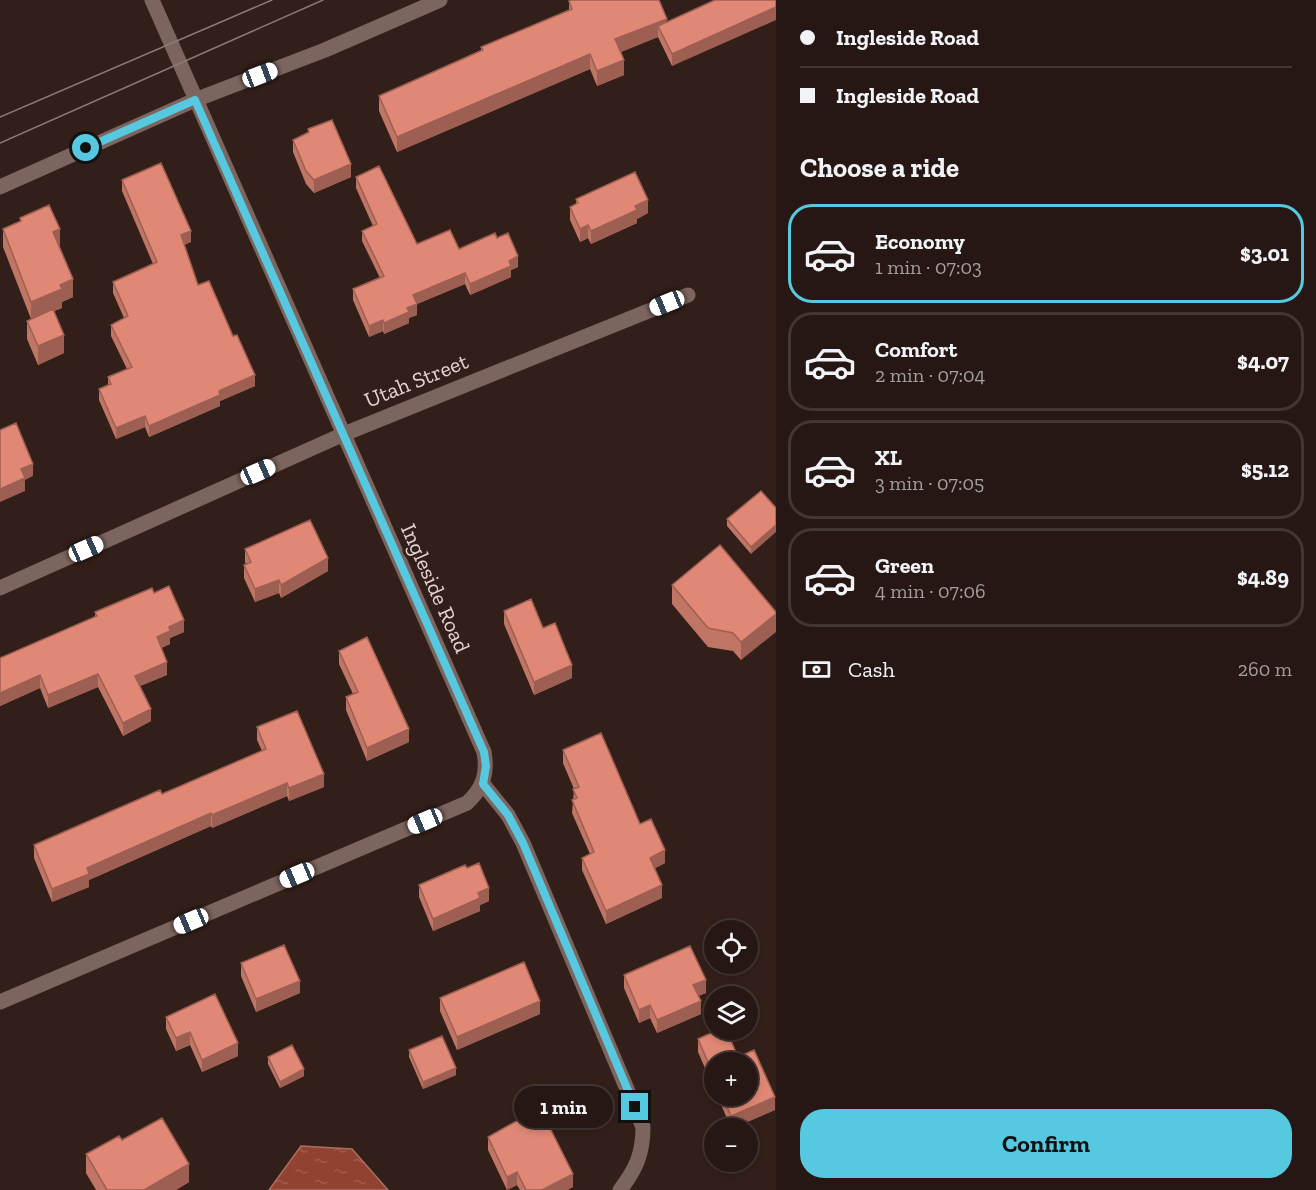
<!DOCTYPE html>
<meta charset="utf-8">
<style>
:root{--surface:#261714;--page:#2e201d;--text:#f1f3f6;--muted:#a49fa0;--line:#423634;--accent:#56c9e1}
body{margin:0;font-family:"Zilla Slab",serif;background:var(--page);color:var(--text);height:100vh;display:flex;flex-direction:column;font-size:22px;white-space:nowrap}
*{box-sizing:border-box;margin:0}
p{font-size:20px;color:var(--muted)}
.icon{flex:none;width:33px;height:33px;fill:none;stroke:currentColor;stroke-width:2;stroke-linecap:round;stroke-linejoin:round}
.map{position:relative;flex:1;overflow:hidden}
.sheet{display:flex;flex-direction:column;background:var(--surface);width:540px}
.sheet>*{flex:none}
.hud{display:grid;align-content:center;height:132px;padding:0 24px;background:var(--surface)}
.controls{position:absolute;left:704px;top:920px;display:grid;gap:12px}
.controls a{display:grid;place-items:center;width:54px;height:54px;border-radius:50%;background:var(--surface);box-shadow:0 3px 9px #0003,0 0 0 2px var(--line);font-size:30px}
.end{position:absolute;width:27px;height:27px;margin:-14px;border:8px solid #56c9e1;background:#111;box-shadow:0 0 0 3px #111}
.from{border-radius:50%}
.bubble{position:absolute;height:42px;border-radius:21px;background:var(--surface);box-shadow:0 3px 9px #0003,0 0 0 2px var(--line);font-size:20px;font-weight:700;line-height:42px;text-align:center}
.car{position:absolute;width:18px;height:36px;margin:-18px -9px;border-radius:8px;box-shadow:0 0 4px 2px #0007;background:linear-gradient(#fff 24%,#345 0 40%,#fff 0 76%,#345 0 86%,#fff 0)}
.hud b{display:flex;align-items:center;gap:21px;height:57px;font-size:22px}
.hud b+b{border-top:2px solid var(--line)}
.hud i{width:15px;height:15px;background:var(--text)}
ul{padding:0;list-style:none}
li{display:flex;align-items:center;gap:18px;height:99px;margin:0 12px 9px;padding:0 12px;border:3px solid var(--line);border-radius:24px}
li div{flex:1}
li b{display:block;font-size:22px}
li em{font-style:normal;font-weight:700}
li.selected{border-color:var(--accent)}
li>.icon{width:54px;height:54px;stroke-width:1.5}
h2{padding:0 24px;font-size:27px;line-height:72px}
.pay{display:flex;align-items:center;gap:15px;height:66px;padding:0 24px;font-size:22px}
.pay p{margin-inline-start:auto}
.button{display:flex;gap:12px;margin-top:auto;padding:12px 24px}
.button a{flex:1;height:69px;border-radius:24px;background:var(--accent);color:#111;font-size:24px;font-weight:700;line-height:69px;text-align:center}
main{display:flex;flex:1;min-height:0}
.map>svg:first-child{display:block}
.water{fill:url(#water-ripples);stroke:#ab6e61;stroke-width:1.5}
.lines{fill:none;stroke-linecap:round;stroke-linejoin:round}
.minor{stroke:#7d655f;stroke-width:15}
.tram{stroke:#8c7a76;stroke-width:1.5}
.wall{fill:#c17565}
.shaded-wall{fill:#9d5f52}
.building{fill:#e08875;stroke:#9d5f52;stroke-width:1.5}
.route{stroke:#56c9e1;stroke-width:8}
.labels{text-anchor:middle;stroke-width:6;stroke-linejoin:round;paint-order:stroke}
.street-label{font-size:22px;fill:#e4d5d2;stroke:#331f1a}
</style>
<main>
<div class="map">
<svg width="776" height="1190" viewBox="0 0 776 1190">
<defs>
<pattern id="water-ripples" width="26" height="14" patternUnits="userSpaceOnUse" patternTransform="scale(1.5)"><rect width="26" height="14" fill="#924231"/><path d="M2 4q2-2 4 0t4 0M15 11q2-2 4 0t4 0" fill="none" stroke="#a15c4e"/></pattern>
</defs>
<rect width="100%" height="100%" fill="#331f1a"/>
<!-- water -->
<path class="water" d="M301 1146 352 1149 388 1190H269Z"/>
<g class="lines">
<!-- minor -->
<path class="minor" d="M0 187 195 100 325 50 440 0
M0 588 344 434 688 295
M483 784 508 815 523 843 643 1127C643 1154 636 1169 620 1190
M0 1002 467 803C483 788 488 774 484 752L152 0"/>
<!-- tram -->
<path class="tram" d="M0 117 272 0
M0 143 323 0"/>
</g>
<!-- wall -->
<path class="wall" d="M713 0H776L672 66 658 37 621 52 624 75 597 86 590 69 397 152 379 111V96L481 50V47L569 10V1L667 22 713 1Z
M308 129 351 177 314 193 306 184 293 152V140L308 133Z
M356 177 417 244 459 249 497 238 518 267 511 270V277L470 295 465 284 417 304V315L409 318V323L384 334 383 331 369 337 353 300V289L380 278 362 241V231L373 226 356 188Z
M122 180 191 242 184 245 198 285 255 386 220 401V406L149 437 145 427 116 439 99 400V389L108 385V377L127 369 111 336V325L124 318 113 293V282L153 264 122 191Z
M576 199 648 213 637 219V223L591 244 588 238 580 242 570 220V207L576 204Z
M20 218 60 247 73 297 62 302V308L54 311 64 353 38 365 27 339V321L31 319 3 247V229L20 222Z
M761 491 751 554 727 526V519Z
M245 549 328 571 281 598 279 593 255 602 244 578V565L246 564 245 562Z
M672 585 776 612 741 660 733 651 708 647 672 604Z
M154 593 184 632 170 638V644L161 648 167 675 140 686 151 721 123 736 98 687 48 708 40 688 0 706V657V658L95 617V612Z
M504 611 543 628 572 678 534 695 504 624Z
M339 651 409 742 367 761 346 710V697L353 694 339 664Z
M257 727 324 787 289 801 287 796 212 828 211 826 89 880V887L52 902 34 858V845L162 794 262 751 257 740Z
M563 750 640 824 665 863 655 868 662 898 606 924 582 870V858L590 854 572 813 574 789 563 763Z
M419 885 489 901 480 905V911L433 931 419 897Z
M241 963 300 993 256 1012 241 976Z
M624 975 706 993 698 996 701 1014 657 1033 650 1018 639 1023 624 988Z
M440 998 540 1014 457 1050 440 1011Z
M166 1017 238 1056 202 1072 190 1045 176 1051 166 1029Z
M698 1039 738 1057 775 1110 733 1128H731L717 1095H747L714 1062V1089L698 1052Z
M409 1050 456 1075 423 1089 409 1057Z
M268 1057 304 1076 280 1088 268 1064Z
M488 1137 573 1187 567 1190H520L517 1185 507 1190 488 1150Z
M122 1140 189 1182 176 1190H96L86 1173V1154Z"/>
<!-- shaded-wall -->
<path class="shaded-wall" d="M776 7V20L672 66V54Z
M667 19V34L658 26V37L615 54V39Z
M590 54V69L397 152V137Z
M624 60V75L597 86V71Z
M351 164V177L314 193V180Z
M648 200V213L637 219V223L591 244V231L635 206Z
M588 225V238L580 242V229Z
M60 229V248L53 232Z
M191 231V242L181 246V235Z
M518 256V267L511 270V277L470 295V284Z
M465 273V284L417 304V315L409 318V323L384 334V323L407 308 413 295Z
M73 279V297L62 302V308L31 320V302L60 285Z
M383 320V331L369 337V326Z
M64 335V353L38 365V346Z
M255 375V386L220 401V406L149 437V426L219 391Z
M145 416V427L116 439V428Z
M33 464V476L25 480V491L0 502V489L21 469Z
M776 525V532L751 554V547Z
M328 558V571L281 598V585Z
M279 580V593L255 602V589Z
M776 614V632L741 660V642Z
M184 620V632L170 638V644L157 650V637L169 627Z
M167 662V675L135 688V676Z
M572 665V678L534 695V682Z
M98 674V687L48 708V695Z
M40 675V688L0 706V693Z
M151 709V721L123 736V723Z
M409 729V742L367 761V748Z
M324 774V787L289 801V788Z
M287 783V796L212 828V815Z
M211 813V826L89 880V887L52 902V889L87 868Z
M665 850V863L650 871V858Z
M662 885V898L606 924V911Z
M489 888V901L480 905V911L433 931V919L478 893Z
M706 980V993L693 998V985Z
M300 981V993L256 1012V999Z
M540 1001V1014L457 1050V1037Z
M701 1001V1014L657 1033V1020Z
M650 1005V1018L639 1023V1010Z
M190 1032V1045L176 1051V1038Z
M238 1043V1056L202 1072V1060Z
M456 1068V1075L423 1089V1082Z
M304 1069V1076L280 1088V1082Z
M775 1097V1110L733 1128H731V1116Z
M189 1164V1182L176 1190H144Z
M517 1172V1185L507 1190V1177Z
M573 1174V1187L567 1190H542Z"/>
<!-- building -->
<path class="building" d="M571 0H659L667 19 615 39 624 60 597 71 590 54 397 137 379 96 483 50 481 47 572 9 569 1Z
M715 0H776V7L672 54 658 26Z
M332 120 351 164 314 180 306 171 293 140 309 132 308 129Z
M161 163 191 231 181 235 198 285 209 281 233 336 237 335 255 375 219 391 220 395 149 426 145 416 116 428 99 389 111 384 108 377 132 367 111 325 128 316 113 282 157 262 122 180Z
M379 166 417 244 450 230 459 249 495 233 497 238 508 233 518 256 509 261 511 266 470 284 465 273 413 295 417 304 407 308 409 312 384 323 383 320 369 326 353 289 384 276 362 231 377 224 356 177Z
M635 172 648 200 635 206 637 210 591 231 588 225 580 229 570 207 578 203 576 199Z
M49 205 60 229 53 232 73 279 60 285 62 289 31 302 3 229 21 221 20 218Z
M53 309 64 335 38 346 27 321Z
M16 423 33 464 21 469 25 478 0 489V430Z
M761 491 776 508V525L751 547 727 519Z
M310 520 328 558 281 585 279 580 255 589 244 565 251 562 245 549Z
M720 545 776 612V614L741 642 733 633 708 628 672 585Z
M169 586 184 620 169 627 170 631 157 637 167 662 135 676 151 709 123 723 98 674 48 695 40 675 0 693V657V658L97 616 95 612 152 588 154 593Z
M531 599 543 628 555 623 572 665 534 682 504 611Z
M367 637 409 729 367 748 346 697 358 692 339 651Z
M297 711 324 774 289 788 287 783 212 815 211 813 87 868 89 874 52 889 34 845 160 790 162 794 266 749 257 727Z
M601 733 640 824 651 819 665 850 650 858 662 885 606 911 582 858 594 852 572 800 577 798 573 789 579 787 563 750Z
M479 863 489 888 478 893 480 898 433 919 419 885 465 865 467 868Z
M284 945 300 981 256 999 241 963Z
M690 946 706 980 693 985 701 1001 657 1020 650 1005 639 1010 624 975Z
M524 962 540 1001 457 1037 440 998Z
M215 994 238 1043 202 1060 190 1032 176 1038 166 1017Z
M720 1029H726L738 1057 754 1050 775 1097 731 1116 722 1095H747V1062H714V1076L698 1039Z
M442 1036 456 1068 423 1082 409 1050Z
M292 1045 304 1069 280 1082 268 1057Z
M540 1108 573 1174 542 1190H526L517 1172 507 1177 488 1137Z
M162 1118 189 1164 144 1190H107L86 1154 119 1136 122 1140Z"/>
<g class="lines">
<!-- route -->
<path class="route" d="M86 148 195 100 484 752 486 766 483 784 508 815 523 843 635 1107"/>
</g>
<g class="labels">
<!-- street labels -->
<g class="street-label">
<text transform="translate(416 380) rotate(-22)" y="8">Utah Street</text>
<text transform="translate(436 588) rotate(66)" y="8">Ingleside Road</text>
</g>
</g>
</svg>
<div class="controls">
<a><svg class="icon" aria-label="locate" viewBox="0 0 24 24"><circle cx="12" cy="12" r="6"/><path d="M12 2v4M12 18v4M2 12h4M18 12h4"/></svg></a>
<a><svg class="icon" aria-label="layers" viewBox="0 0 24 24"><path d="M12 4l9 5-9 5-9-5zM3 14l9 5 9-5"/></svg></a>
<a>+</a>
<a>−</a>
</div>
<i class="end from" style="left:86px;top:148px"></i>
<i class="end" style="left:635px;top:1107px"></i>
<div class="bubble" style="left:514px;top:1086px;width:99px">1 min</div>
<i class="car" style="left:260px;top:75px;rotate:69deg"></i>
<i class="car" style="left:667px;top:303px;rotate:248deg"></i>
<i class="car" style="left:258px;top:472px;rotate:66deg"></i>
<i class="car" style="left:86px;top:549px;rotate:66deg"></i>
<i class="car" style="left:425px;top:821px;rotate:247deg"></i>
<i class="car" style="left:297px;top:875px;rotate:247deg"></i>
<i class="car" style="left:191px;top:921px;rotate:247deg"></i>
</div>
<section class="sheet">
<div class="hud">
<b><i class="from"></i>Ingleside Road</b>
<b><i></i>Ingleside Road</b>
</div>
<h2>Choose a ride</h2>
<ul>
<li class="selected"><svg class="icon" aria-label="car" viewBox="0 0 24 24"><path d="M5 17H2v-5l4-1 3-4h7l3 4 3 1v5h-3M9 17h6M6 11h13"/><circle cx="7" cy="17" r="2"/><circle cx="17" cy="17" r="2"/></svg><div><b>Economy</b><p>1 min · 07:03</p></div><em>$3.01</em></li>
<li><svg class="icon" aria-label="car" viewBox="0 0 24 24"><path d="M5 17H2v-5l4-1 3-4h7l3 4 3 1v5h-3M9 17h6M6 11h13"/><circle cx="7" cy="17" r="2"/><circle cx="17" cy="17" r="2"/></svg><div><b>Comfort</b><p>2 min · 07:04</p></div><em>$4.07</em></li>
<li><svg class="icon" aria-label="car" viewBox="0 0 24 24"><path d="M5 17H2v-5l4-1 3-4h7l3 4 3 1v5h-3M9 17h6M6 11h13"/><circle cx="7" cy="17" r="2"/><circle cx="17" cy="17" r="2"/></svg><div><b>XL</b><p>3 min · 07:05</p></div><em>$5.12</em></li>
<li><svg class="icon" aria-label="car" viewBox="0 0 24 24"><path d="M5 17H2v-5l4-1 3-4h7l3 4 3 1v5h-3M9 17h6M6 11h13"/><circle cx="7" cy="17" r="2"/><circle cx="17" cy="17" r="2"/></svg><div><b>Green</b><p>4 min · 07:06</p></div><em>$4.89</em></li>
</ul>
<div class="pay"><svg class="icon" aria-label="cash" viewBox="0 0 24 24"><path d="M3 7h18v10H3z"/><circle cx="12" cy="12" r="2"/></svg>Cash<p>260 m</p></div>
<div class="button"><a>Confirm</a></div>
</section>
</main>
